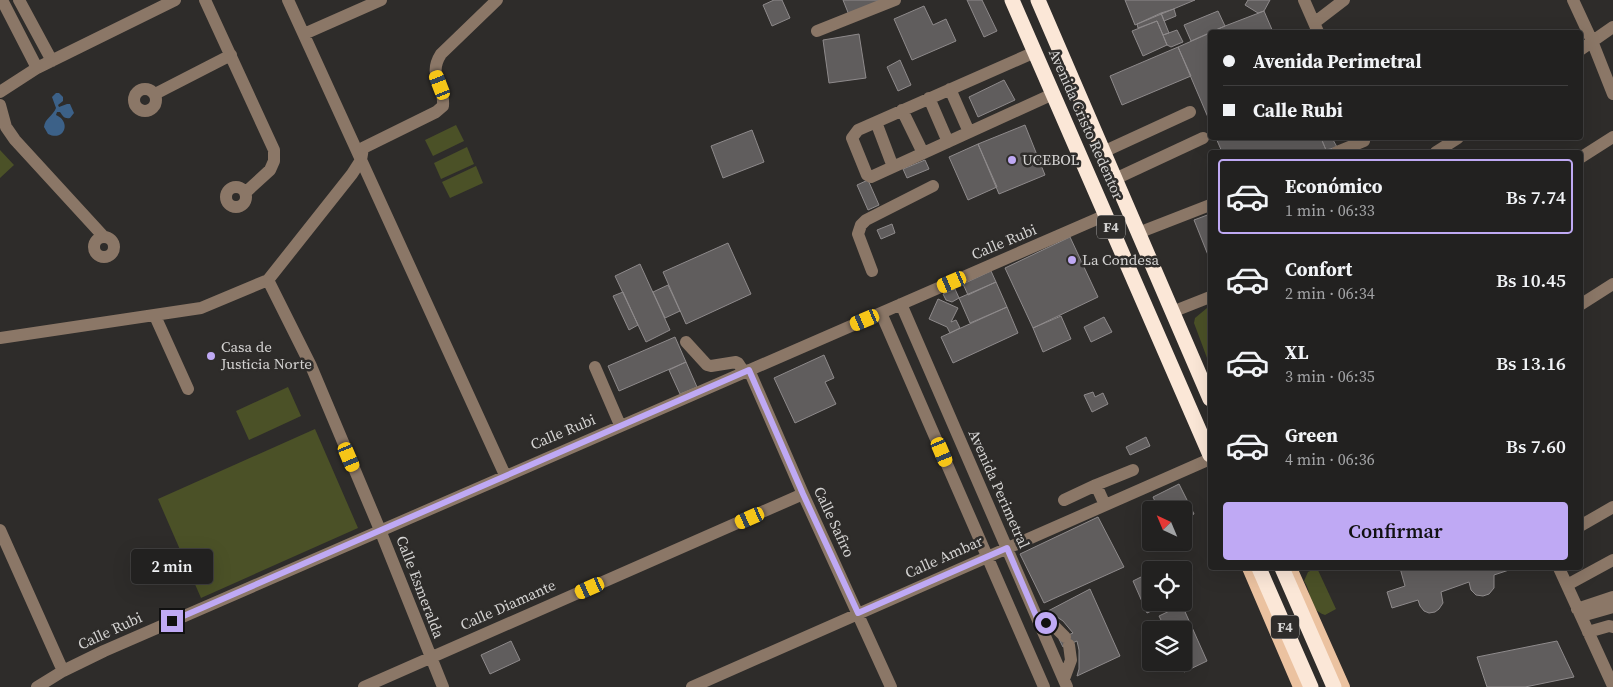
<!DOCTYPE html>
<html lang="es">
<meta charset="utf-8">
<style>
:root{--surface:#222120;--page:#2e2e2d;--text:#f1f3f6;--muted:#a2a3a5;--line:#3f3e3e;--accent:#bfa9f4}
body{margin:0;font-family:"Source Serif 4",serif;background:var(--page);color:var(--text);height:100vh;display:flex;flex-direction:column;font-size:19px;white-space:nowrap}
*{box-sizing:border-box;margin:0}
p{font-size:16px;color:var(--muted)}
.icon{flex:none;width:28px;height:28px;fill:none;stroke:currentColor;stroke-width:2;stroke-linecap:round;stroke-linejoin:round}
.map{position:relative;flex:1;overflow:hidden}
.drawer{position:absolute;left:1208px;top:150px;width:375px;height:420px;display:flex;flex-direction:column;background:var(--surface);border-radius:5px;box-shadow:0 5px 20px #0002,0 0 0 1px var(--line)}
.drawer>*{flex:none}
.guide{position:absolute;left:1208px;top:30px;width:375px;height:110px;border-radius:5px;box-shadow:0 5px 20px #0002,0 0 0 1px var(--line);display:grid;align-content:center;height:110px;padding:0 15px;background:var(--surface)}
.needle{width:32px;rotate:316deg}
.controls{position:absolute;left:1142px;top:501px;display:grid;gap:10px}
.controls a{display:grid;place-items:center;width:50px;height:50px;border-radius:5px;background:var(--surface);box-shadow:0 5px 20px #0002,0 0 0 1px var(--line);font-size:25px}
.end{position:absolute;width:22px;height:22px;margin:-11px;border:6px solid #bfa9f4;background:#111;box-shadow:0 0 0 2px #111}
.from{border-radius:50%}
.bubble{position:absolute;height:35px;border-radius:5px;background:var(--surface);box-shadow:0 5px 20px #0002,0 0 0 1px var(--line);font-size:16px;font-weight:600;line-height:35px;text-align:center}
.car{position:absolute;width:15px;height:30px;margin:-15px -8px;border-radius:6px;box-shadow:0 0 4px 1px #0007;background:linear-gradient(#f5c518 24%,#345 0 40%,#f5c518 0 76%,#345 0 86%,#f5c518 0)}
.guide b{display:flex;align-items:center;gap:18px;height:48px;font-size:19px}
.guide b+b{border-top:1px solid var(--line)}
.guide i{width:12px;height:12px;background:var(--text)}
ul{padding:9px 0 0;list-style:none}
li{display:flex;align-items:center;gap:15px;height:75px;margin:0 10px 8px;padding:0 5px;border:2px solid transparent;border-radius:5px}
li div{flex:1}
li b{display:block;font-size:19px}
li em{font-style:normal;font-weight:600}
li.current{border-color:var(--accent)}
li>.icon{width:45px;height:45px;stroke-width:1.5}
.primary-button{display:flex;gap:10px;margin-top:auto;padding:10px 15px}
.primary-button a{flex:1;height:58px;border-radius:5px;background:var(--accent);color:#111;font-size:20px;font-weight:600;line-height:58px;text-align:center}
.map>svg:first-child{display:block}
.green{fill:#4b5127}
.water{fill:#3c6188}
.building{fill:#605d5d;stroke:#8e8a8b}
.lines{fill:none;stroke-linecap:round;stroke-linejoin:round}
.minor{stroke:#8b7767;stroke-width:12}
.major{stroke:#ebc2a0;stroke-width:12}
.highway{stroke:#fbe7d7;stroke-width:15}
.route{stroke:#bfa9f4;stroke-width:6}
.poi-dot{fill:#bfa9f4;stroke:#2e2c2a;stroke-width:2}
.labels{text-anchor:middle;stroke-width:5;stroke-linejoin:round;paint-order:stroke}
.shield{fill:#2e2c2a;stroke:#a2a1a0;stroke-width:1}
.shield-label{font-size:14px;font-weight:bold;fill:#d4d3d2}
.street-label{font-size:15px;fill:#d4d3d2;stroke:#2e2c2a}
.poi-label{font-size:15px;fill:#d4d3d2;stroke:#2e2c2a;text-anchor:start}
</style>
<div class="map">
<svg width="1613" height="687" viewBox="0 0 1613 687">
<rect width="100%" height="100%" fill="#2e2c2a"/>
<!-- green -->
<path class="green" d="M456 125 464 141 433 156 425 140Z
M467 147 474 164 441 179 434 163Z
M0 150 14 165 0 178Z
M476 166 483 183 450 198 442 182Z
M1207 308 1210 309V366L1194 323 1195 318Z
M288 387 301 416 249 440 236 411Z
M315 429 358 528 201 598 158 499Z
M1316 568H1317L1336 609 1325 615C1307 609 1313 594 1304 581L1308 572Z"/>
<!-- water -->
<path class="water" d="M56 93H59L63 97V101L58 105 59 107 67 104H70L74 113 70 118C64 119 63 116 60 112H57L56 115C72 122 64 142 48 134L44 127C45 118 53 116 56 108L52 97Z"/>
<!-- building -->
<path class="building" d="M774 0H782L790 18 772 26 763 5Z
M843 0H883L849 15Z
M967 0H982L997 31 984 37Z
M1125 0H1195L1135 25Z
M1248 0H1270L1264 11 1258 13 1245 5Z
M924 6 933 25 946 19 956 41 912 60 894 19Z
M1174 9 1176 16 1164 21 1161 13Z
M1218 11 1225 26 1191 41 1184 25Z
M1264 11 1273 32H1211L1225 26Z
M1161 13 1169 33 1163 35 1157 21 1138 28 1137 24Z
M1157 21 1167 45 1143 56 1132 31Z
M1177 30 1183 42 1171 47 1167 45 1163 35Z
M1210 33V122L1178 47Z
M859 34 866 78 829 83 823 40Z
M1178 47 1191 76 1122 105 1110 76Z
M900 60 911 85 898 91 887 67Z
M1004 80 1015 100 978 117 969 97Z
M1025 125 1045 175 999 194 978 144Z
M752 130 764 162 723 178 711 146Z
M1216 138H1321L1326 150 1319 152H1222Z
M1321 138H1332L1337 147 1326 150Z
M978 144 997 187 968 200 949 157Z
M925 160 929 169 907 178 903 169Z
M868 180 879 205 868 210 857 185Z
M1210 214V260L1194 220Z
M892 224 895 233 881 239 877 230Z
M1070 237 1098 297 1033 328 1005 268Z
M728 243 751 294 686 324 663 272Z
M640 264 670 330 646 342 615 276Z
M991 271 996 282 968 295 963 284Z
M996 282 1007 307 970 323 959 298Z
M668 285 680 311 665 318 653 292Z
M955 289 959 298 952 302 946 300 943 294Z
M623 292 638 325 629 330 613 296Z
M938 299 958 308 951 322 956 320 960 328 950 333 947 327 929 319Z
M1007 307 1018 333 953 363 941 337Z
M1061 316 1071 339 1043 352 1033 328Z
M1104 317 1112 332 1091 342 1084 327Z
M675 337 686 362 619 391 608 366Z
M824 355 834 378 825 382 836 404 795 423 774 378Z
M686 362 697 387 680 394 669 370Z
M1093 392 1095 397 1103 393 1108 404 1092 412 1084 395Z
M1146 437 1150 446 1130 455 1126 447Z
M1179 484 1194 514 1184 519V510H1159L1153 497Z
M1098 517 1124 567 1044 603 1020 554Z
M1400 568H1515L1494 575V588L1489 594 1483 596 1476 595 1471 590 1469 582 1441 592 1443 603 1439 609 1435 612 1429 613 1424 611 1420 606 1418 600 1392 608 1387 592 1405 586Z
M1145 575 1151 588V602H1158L1160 607 1147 613 1133 581Z
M1090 589 1120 656 1077 676 1079 669V650L1077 641 1063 647 1059 639 1073 633 1063 621 1048 611Z
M1182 605 1207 661 1184 672 1180 662H1184V630H1166L1159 616Z
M511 641 520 660 490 674 481 655Z
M1557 641 1574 677 1525 687H1487L1477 657Z"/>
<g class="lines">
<!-- minor -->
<path class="minor" d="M2 0 37 68
M19 0 52 61
M205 0 274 150V161L270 170 245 193
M288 0 505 475
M1304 0 1318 32
M1573 0 1592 41 1613 94
M1314 23 1344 0
M817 31 895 0
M304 34 381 0
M1580 50 1613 27
M1035 52 858 130 852 138 867 175 871 177 1053 94
M950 89 969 132
M134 100a11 11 0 1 1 22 0a11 11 0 1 1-22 0Z
M0 92 37 68 175 0
M155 94 231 55
M929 98 948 142
M0 105 6 127 15 140 104 237
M902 110 923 153
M876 122 893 167
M1103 152 1190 112
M1337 152 1364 141
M1436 152 1458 138
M1580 158 1613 137
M1115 179 1203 138
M226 197a10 10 0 1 1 20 0a10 10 0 1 1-20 0Z
M1138 233 1210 205
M94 247a10 10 0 1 1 20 0a10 10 0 1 1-20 0Z
M872 271 858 234 861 225 866 220 933 186
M268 280 311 366 380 530 443 687
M901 304 1067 687
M1580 305 1613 284
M1172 312 1210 297
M881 313 1044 687
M155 316 188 389
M0 338 201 308 268 280 352 174 361 160 363 148 436 112 443 106C445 84 427 76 441 54L497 0
M686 342 707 365 711 366 736 362 738 363 744 372
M595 367 620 425
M749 370 803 494 891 687
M1096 485 1133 470
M1064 500 1096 485 1105 505
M1580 526 1613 507
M0 530 63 671
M1559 568 1613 686
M1567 585 1613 560
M1577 609 1613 597
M1585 615 1613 607
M1037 618 1055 627 1065 637
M1588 632 1609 626 1613 627
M1064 679 1071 660 1069 645
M37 687 63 671 104 651 1106 215
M364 687 803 494
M692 687 1210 459"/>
<!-- major -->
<path class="major" d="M1248 568 1299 687
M1291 568 1344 687"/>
<!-- highway -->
<path class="highway" d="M1012 0 1210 455
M1038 0 1210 399
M1259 568 1311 687
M1282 568 1334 687"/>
</g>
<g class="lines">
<!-- route -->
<path class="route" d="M172 621 749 370 803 494 858 613 1007 548 1037 618 1046 623"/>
</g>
<!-- markers -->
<g class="poi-dot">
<circle cx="1012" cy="160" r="5"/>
<circle cx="1072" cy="260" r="5"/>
<circle cx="211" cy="356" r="5"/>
</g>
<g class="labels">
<!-- shield labels -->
<g class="shield">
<rect x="1097" y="215.5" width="28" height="23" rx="4"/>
<rect x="1271" y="615.5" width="28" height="23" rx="4"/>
</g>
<g class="shield-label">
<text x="1111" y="232">F4</text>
<text x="1285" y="632">F4</text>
</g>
<!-- street labels -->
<g class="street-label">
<text transform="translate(1086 124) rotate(66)" y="5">Avenida Cristo Redentor</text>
<text transform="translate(1004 242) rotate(-23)" y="5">Calle Rubi</text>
<text transform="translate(563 432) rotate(-23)" y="5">Calle Rubi</text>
<text transform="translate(999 489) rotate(66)" y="5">Avenida Perimetral</text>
<text transform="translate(834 522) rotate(65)" y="5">Calle Safiro</text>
<text transform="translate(944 557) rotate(-24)" y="5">Calle Ambar</text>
<text transform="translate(420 587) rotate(69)" y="5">Calle Esmeralda</text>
<text transform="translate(508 605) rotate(-24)" y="5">Calle Diamante</text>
<text transform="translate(110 631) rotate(-25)" y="5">Calle Rubi</text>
</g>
<!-- poi labels -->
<g class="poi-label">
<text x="1022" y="165">UCEBOL</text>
<text x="1082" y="265">La Condesa</text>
<text x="221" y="352">Casa de<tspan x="221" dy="17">Justicia Norte</tspan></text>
</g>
</g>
</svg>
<div class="controls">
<a><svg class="needle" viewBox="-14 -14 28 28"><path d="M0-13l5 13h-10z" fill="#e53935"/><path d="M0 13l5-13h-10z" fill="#a2a3a5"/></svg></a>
<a><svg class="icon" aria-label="locate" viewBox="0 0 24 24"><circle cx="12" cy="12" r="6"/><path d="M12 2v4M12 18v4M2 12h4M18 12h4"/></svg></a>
<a><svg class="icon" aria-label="layers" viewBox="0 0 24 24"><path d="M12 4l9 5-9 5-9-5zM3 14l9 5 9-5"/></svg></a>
</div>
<i class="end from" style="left:1046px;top:623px"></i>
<i class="end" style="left:172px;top:621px"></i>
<div class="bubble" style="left:131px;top:549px;width:82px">2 min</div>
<i class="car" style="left:440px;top:85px;rotate:339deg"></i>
<i class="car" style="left:952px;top:282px;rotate:247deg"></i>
<i class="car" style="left:865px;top:320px;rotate:247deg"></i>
<i class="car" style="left:942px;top:452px;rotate:157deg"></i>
<i class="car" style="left:349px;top:457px;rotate:157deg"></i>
<i class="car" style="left:750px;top:518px;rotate:246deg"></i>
<i class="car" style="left:590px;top:588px;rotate:246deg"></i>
<div class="guide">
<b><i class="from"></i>Avenida Perimetral</b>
<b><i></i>Calle Rubi</b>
</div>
<section class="drawer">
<ul>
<li class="current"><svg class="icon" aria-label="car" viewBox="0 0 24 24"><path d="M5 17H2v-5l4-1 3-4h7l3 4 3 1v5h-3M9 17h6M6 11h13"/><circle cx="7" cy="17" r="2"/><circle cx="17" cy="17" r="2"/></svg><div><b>Económico</b><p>1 min · 06:33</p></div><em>Bs 7.74</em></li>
<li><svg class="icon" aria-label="car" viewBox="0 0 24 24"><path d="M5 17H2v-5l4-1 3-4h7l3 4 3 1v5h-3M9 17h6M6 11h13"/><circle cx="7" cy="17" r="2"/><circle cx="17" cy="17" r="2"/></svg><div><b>Confort</b><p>2 min · 06:34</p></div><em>Bs 10.45</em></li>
<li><svg class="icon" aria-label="car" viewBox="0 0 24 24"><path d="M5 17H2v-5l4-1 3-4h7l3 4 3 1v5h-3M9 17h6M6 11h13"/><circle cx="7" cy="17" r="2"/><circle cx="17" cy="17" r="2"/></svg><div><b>XL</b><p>3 min · 06:35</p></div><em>Bs 13.16</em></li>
<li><svg class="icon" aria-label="car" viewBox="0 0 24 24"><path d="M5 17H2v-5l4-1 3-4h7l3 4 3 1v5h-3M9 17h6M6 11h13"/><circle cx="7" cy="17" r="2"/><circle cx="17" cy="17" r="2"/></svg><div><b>Green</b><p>4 min · 06:36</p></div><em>Bs 7.60</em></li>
</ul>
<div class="primary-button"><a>Confirmar</a></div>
</section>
</div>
